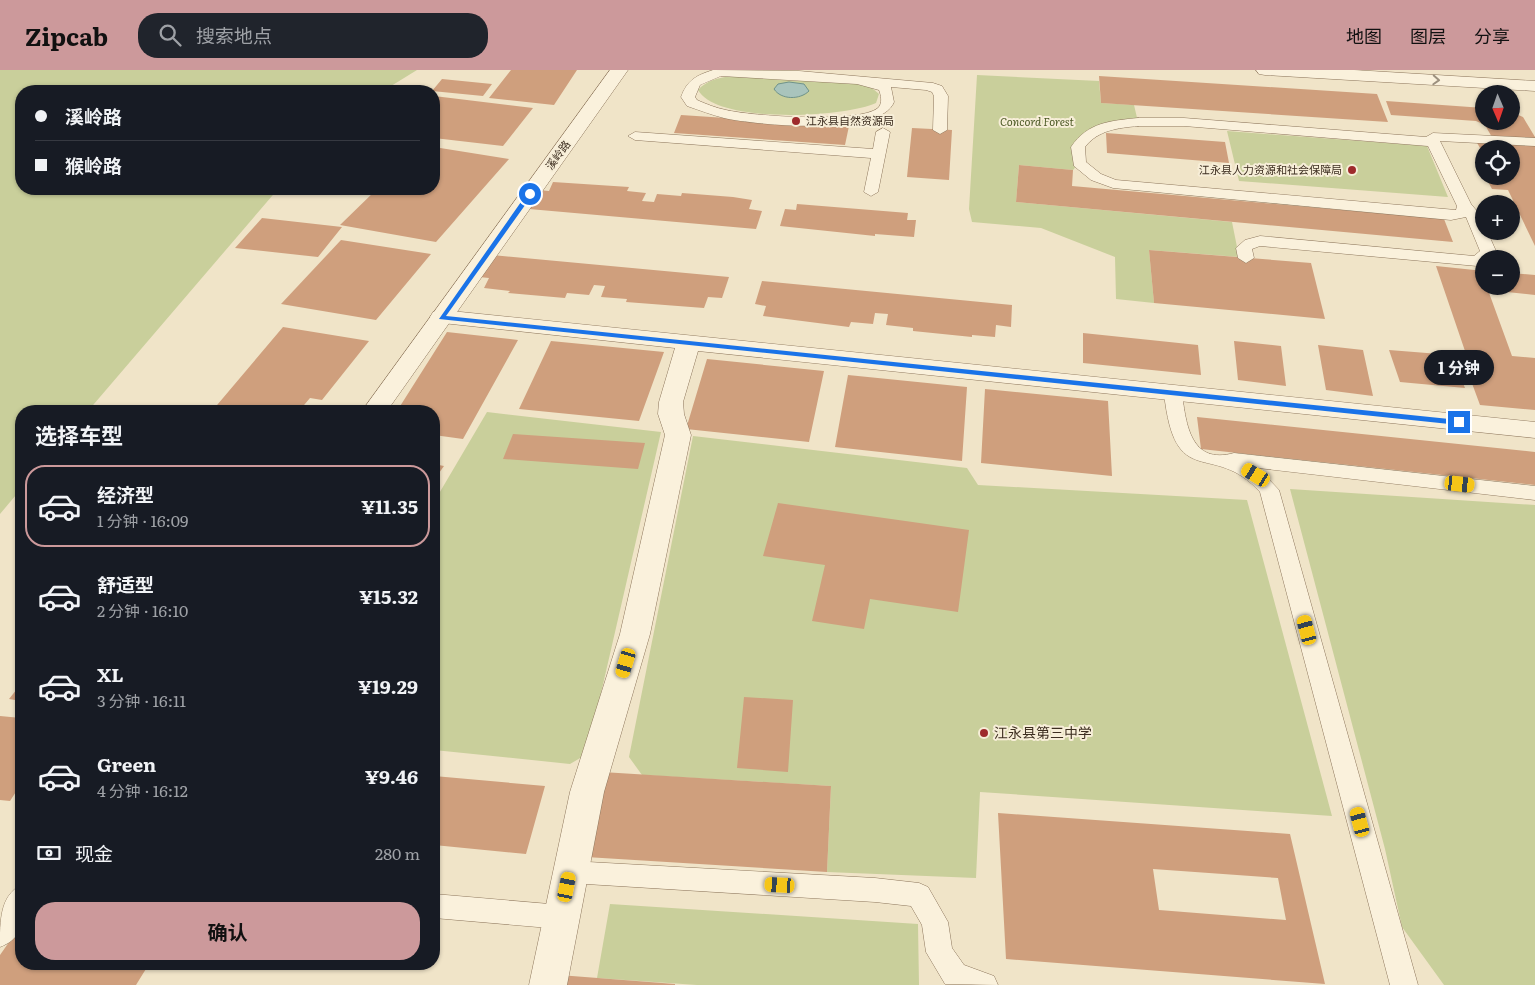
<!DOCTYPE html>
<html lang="zh">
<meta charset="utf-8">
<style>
:root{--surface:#171b24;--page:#20242c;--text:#f1f3f6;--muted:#9ea1a6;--line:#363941;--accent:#cc999b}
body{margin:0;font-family:Literata,"Noto Sans SC",serif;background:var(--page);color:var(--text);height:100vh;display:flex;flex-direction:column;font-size:19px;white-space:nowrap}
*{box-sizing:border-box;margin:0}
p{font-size:16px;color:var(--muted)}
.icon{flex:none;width:28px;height:28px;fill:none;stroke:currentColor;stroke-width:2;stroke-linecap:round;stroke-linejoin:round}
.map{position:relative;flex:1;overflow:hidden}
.drawer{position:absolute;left:15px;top:335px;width:425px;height:565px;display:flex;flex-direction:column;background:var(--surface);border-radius:20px;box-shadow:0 1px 4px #0004}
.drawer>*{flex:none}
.hud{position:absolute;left:15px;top:15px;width:425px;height:110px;border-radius:20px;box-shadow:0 1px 4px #0004;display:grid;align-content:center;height:110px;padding:0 20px;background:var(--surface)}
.needle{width:32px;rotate:178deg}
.buttons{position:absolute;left:1475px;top:15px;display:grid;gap:10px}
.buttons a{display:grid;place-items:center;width:45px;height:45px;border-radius:50%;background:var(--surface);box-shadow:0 1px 4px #0004;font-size:25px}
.end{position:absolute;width:22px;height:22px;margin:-11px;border:6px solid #1a73e8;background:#fff;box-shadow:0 0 0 2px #fff}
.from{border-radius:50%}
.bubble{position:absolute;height:35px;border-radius:18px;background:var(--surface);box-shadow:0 1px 4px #0004;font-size:16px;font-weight:700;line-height:35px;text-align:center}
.car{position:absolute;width:15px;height:30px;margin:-15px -8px;border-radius:6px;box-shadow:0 0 4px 1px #0007;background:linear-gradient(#f5c518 24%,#345 0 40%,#f5c518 0 76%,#345 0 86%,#f5c518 0)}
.hud b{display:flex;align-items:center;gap:18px;height:48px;font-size:19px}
.hud b+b{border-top:1px solid var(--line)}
.hud i{width:12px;height:12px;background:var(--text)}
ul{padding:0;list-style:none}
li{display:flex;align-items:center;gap:15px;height:82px;margin:0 10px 8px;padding:0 10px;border:2px solid transparent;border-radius:20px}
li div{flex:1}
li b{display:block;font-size:19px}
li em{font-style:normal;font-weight:700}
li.current{border-color:var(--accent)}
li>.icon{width:45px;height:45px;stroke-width:1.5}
h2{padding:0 20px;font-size:22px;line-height:60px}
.pay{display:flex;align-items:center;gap:12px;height:55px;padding:0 20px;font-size:19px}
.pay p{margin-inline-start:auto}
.button{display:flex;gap:10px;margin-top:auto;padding:10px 20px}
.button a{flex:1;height:58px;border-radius:20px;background:var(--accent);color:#111;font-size:20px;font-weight:700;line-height:58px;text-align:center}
header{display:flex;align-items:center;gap:30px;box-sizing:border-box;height:70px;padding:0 25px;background:var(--accent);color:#111}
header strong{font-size:24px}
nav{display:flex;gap:28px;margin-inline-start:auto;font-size:18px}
.search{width:350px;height:45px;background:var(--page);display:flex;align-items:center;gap:12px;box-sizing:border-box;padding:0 18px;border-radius:20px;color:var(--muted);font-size:19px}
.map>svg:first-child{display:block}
.green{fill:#c9cf9b}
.water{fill:#a9c4bc;stroke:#6f938a}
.building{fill:#cf9f7d;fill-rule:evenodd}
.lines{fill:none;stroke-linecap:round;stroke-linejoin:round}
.service-casing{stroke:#8d765c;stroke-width:1}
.minor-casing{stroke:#8d765c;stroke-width:1}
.tertiary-casing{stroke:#8d765c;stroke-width:1}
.service{fill:#faf1dc;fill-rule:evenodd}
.minor{fill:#faf1dc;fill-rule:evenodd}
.tertiary{fill:#faf1dc;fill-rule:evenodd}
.oneway{stroke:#9c907e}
.route{fill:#1a73e8}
.poi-dot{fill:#9e2a2b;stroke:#f7eed8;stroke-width:2}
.labels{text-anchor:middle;stroke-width:4;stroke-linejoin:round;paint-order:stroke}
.far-poi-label{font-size:11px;fill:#3d2e20;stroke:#f7eed8;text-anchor:start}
.far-park-label{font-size:11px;font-style:italic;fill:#4d5a26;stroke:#f7eed8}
.far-street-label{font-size:11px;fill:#3d2e20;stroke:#f7eed8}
.poi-label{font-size:14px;fill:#3d2e20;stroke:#f7eed8;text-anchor:start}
</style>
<header>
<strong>Zipcab</strong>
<div class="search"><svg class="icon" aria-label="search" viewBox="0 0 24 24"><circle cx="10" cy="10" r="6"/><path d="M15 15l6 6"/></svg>搜索地点</div>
<nav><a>地图</a><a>图层</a><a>分享</a></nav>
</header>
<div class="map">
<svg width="1535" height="915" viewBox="0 0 1535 915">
<rect width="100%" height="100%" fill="#f0e4c8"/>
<!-- green -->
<path class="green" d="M0 0H417L383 21H21V119H278L88 341H21V419L0 444Z
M977 5 1099 11 1101 33 1134 35 1138 52 1087 65 1079 93 1073 100 1019 95 1016 132 1232 152 1239 187 1149 180 1154 233 1116 229 1115 187 1041 158 972 152 969 139Z
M731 6 856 13 872 18 879 24 876 33C843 48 717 54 698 20 707 10 718 8 731 6Z
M1227 61 1427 76 1448 127 1239 111Z
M487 342 661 362 587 684 570 694 434 680V432Z
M693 366 967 398 978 415 1247 430 1332 746 980 722 976 808 827 802 831 716 642 705 629 687Z
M1290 419 1535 435V915H1444L1402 857 1385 779Z
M610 834 918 854 919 915H697L597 908Z"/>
<!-- water -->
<path class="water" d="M789 12 804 14 809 21C800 30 781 30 774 19L778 14Z"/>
<!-- building -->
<path class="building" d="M511 0H577L554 35 489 28Z
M1099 6 1377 24 1388 52 1101 33Z
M442 9 492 14 483 26 432 21Z
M434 26 533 38 503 76 434 68Z
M1386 31 1484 38V51H1511V42L1523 47 1535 67V72L1493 69 1485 55 1476 51 1391 45Z
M681 45 849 56 845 75 674 63Z
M912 58 952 60 949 110 907 107Z
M1106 63 1225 72 1229 93 1107 83Z
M1476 71 1535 74V176L1508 120 1492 119 1485 106H1511V79H1484V85Z
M434 77 509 89 436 172 340 155 377 119H434Z
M1019 95 1073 100 1072 116 1444 149 1453 172 1016 132Z
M553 112 629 117 627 121 646 123 642 131 654 132 657 124 681 126 682 123 733 127 752 130 749 139 762 141 756 159 529 139 539 120 549 121Z
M797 134 908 143 907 150H916L914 167 875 164V166L780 156 785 139 796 140Z
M262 148 342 157 318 187 235 178Z
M341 170 431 184 376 250 281 234Z
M1149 180 1311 193 1325 249 1154 233Z
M492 185 729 207 722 228 708 227 704 238 626 232 627 229 601 227 605 216 594 215 589 225 567 223 565 228 508 223 510 221 484 218 489 208 479 207Z
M1436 196 1484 201V216H1511V203L1535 205V225L1488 220 1512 286 1535 288V340L1480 335 1460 281H1465Z
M762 211 1012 235 1011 257 996 255 995 267 972 265V267L913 261V258L886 255 888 244 875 243 873 254 851 252 849 257 763 246 766 236 755 234Z
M283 257 369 271 322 330 310 328 299 341H212Z
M447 262 518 270 463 369 434 365V341H397Z
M1083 263 1198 275 1201 305 1083 293Z
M551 271 664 282 639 351 519 339Z
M1234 271 1281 276 1286 316 1238 310Z
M1318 275 1363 280 1373 326 1326 320Z
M1389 280 1452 285 1465 318 1400 312Z
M707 289 824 301 809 372 686 359Z
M848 305 967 317 962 391 835 377Z
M985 319 1108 331 1112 406 981 393Z
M1197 347 1535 382V415L1201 379Z
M513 364 645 373 638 399 503 389Z
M434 394 444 396 434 410Z
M778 433 969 460 958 542 870 529 864 559 812 551 825 495 763 486Z
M21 614V631L9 629Z
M744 627 793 630 788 702 737 698Z
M0 646 21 648V714L10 731 0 730Z
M602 702 831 716 827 802 586 787Z
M434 706 545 716 526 784 434 775Z
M998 743 1290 764 1325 914 1006 889ZM1153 799 1278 808 1286 850 1159 840Z
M21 855V894H149L136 915H0V885Z
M559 905 675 914V915H557Z"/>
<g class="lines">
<defs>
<path id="service" d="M713 0 799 1 933 13 942 16 948 26 947 60 940 64 933 60 934 26 932 22 926 20 891 17 894 32C881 67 755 55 724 48 712 45 699 40 687 36L681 27C687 10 697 5 713 0ZM721 6 857 14 879 20C881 25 883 33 878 38 859 54 751 46 726 40 716 38 706 34 697 30L695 27 700 15Z
M1138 48H1184L1426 67 1433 63 1535 68V76L1440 71 1471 134 1481 146 1484 161H1487L1496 181 1492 189H1484L1483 194 1477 196 1260 176 1252 179 1254 188 1246 193 1238 188 1236 178 1245 170 1260 166 1474 186 1480 181 1466 147 1451 150 1113 118 1091 110 1074 96 1071 77C1088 52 1110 51 1138 48ZM1138 56H1184L1428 76 1457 136 1456 140 1116 110 1101 104 1086 92 1085 77C1098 60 1118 58 1138 56Z
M883 58 890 62 878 122 871 126 864 122 871 88 635 70 628 66 635 62 873 79 876 62Z
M1173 317 1179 319 1182 323C1186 355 1191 395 1234 383L1535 416V430L1258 398 1279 420 1418 915H1390L1260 422C1212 369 1175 424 1164 323L1167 319Z
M570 791 875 808 919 813 928 817 948 852 952 878 964 895 994 906 998 915 945 914 926 882 922 855 911 836 875 832 570 813 561 810 557 802 561 794Z
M434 824 561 835 570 838 574 847 570 856 561 859 434 848Z"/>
<path id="minor" d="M1256 0H1354L1535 11V21L1265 5 1259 4Z
M441 240 1535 352V368L698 281 683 332 684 344 691 365 650 564 604 722 567 915H529L570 722 620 564 665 365 658 344 659 332 675 278 433 252 430 247 433 242Z"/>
<path id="tertiary" d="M610 0H628L387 341H362Z
M21 815C23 841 29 866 0 877 0 850 0 826 21 815Z"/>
</defs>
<!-- service casing -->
<use href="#service" class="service-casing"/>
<!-- minor casing -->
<use href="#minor" class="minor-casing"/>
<!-- tertiary casing -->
<use href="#tertiary" class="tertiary-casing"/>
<!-- service -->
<use href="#service" class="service"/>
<!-- minor -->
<use href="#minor" class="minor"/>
<!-- tertiary -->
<use href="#tertiary" class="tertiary"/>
</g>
<!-- one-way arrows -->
<defs><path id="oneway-chevron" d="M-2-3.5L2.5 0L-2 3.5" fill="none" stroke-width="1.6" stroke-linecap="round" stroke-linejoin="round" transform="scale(1.25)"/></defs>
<use class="oneway" href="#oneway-chevron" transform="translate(1436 10) rotate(3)"/>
<!-- route -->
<path class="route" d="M528 122 533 124 446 246 1459 350 1463 352 1459 355 439 249Z"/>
<!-- markers -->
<g class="poi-dot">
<circle cx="796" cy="51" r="5"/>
<circle cx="1352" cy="100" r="5"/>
<circle cx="984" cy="663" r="5"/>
</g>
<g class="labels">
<!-- far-poi labels -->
<g class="far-poi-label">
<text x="806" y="55">江永县自然资源局</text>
<text x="1342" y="104" text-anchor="end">江永县人力资源和社会保障局</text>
</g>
<!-- far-park labels -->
<g class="far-park-label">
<text x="1037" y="56">Concord Forest</text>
</g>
<!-- far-street labels -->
<g class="far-street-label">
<text transform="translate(558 85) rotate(-54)" y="4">溪岭路</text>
</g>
<!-- poi labels -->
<g class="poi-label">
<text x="994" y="668">江永县第三中学</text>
</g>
</g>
</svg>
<div class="buttons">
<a><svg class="needle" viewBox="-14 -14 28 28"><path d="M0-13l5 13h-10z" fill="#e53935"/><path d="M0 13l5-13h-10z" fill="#9ea1a6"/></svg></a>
<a><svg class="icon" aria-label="locate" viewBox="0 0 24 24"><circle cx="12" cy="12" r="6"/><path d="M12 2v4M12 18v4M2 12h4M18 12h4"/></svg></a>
<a>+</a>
<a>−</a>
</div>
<i class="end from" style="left:530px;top:124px"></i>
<i class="end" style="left:1459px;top:352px"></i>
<div class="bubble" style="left:1424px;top:280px;width:70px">1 分钟</div>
<i class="car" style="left:1256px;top:405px;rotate:301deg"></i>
<i class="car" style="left:1460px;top:414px;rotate:96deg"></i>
<i class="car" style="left:1307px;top:560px;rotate:345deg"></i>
<i class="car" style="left:626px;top:593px;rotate:197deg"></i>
<i class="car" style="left:1360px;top:752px;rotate:345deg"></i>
<i class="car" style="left:780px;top:815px;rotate:273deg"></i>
<i class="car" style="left:567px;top:817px;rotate:11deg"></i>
<div class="hud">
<b><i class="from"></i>溪岭路</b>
<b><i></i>猴岭路</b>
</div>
<section class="drawer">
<h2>选择车型</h2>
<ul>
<li class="current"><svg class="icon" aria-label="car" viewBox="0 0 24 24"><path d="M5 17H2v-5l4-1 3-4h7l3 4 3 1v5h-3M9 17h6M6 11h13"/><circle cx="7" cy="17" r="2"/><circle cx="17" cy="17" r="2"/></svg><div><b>经济型</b><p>1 分钟 · 16:09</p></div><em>¥11.35</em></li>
<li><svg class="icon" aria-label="car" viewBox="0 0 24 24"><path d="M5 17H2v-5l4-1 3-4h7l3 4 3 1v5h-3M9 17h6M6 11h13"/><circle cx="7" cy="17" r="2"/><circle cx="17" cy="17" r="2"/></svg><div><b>舒适型</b><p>2 分钟 · 16:10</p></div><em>¥15.32</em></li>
<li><svg class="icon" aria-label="car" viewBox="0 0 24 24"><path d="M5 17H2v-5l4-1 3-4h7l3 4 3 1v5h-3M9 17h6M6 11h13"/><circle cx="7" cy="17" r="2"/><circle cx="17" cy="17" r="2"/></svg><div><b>XL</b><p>3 分钟 · 16:11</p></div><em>¥19.29</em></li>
<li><svg class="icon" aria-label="car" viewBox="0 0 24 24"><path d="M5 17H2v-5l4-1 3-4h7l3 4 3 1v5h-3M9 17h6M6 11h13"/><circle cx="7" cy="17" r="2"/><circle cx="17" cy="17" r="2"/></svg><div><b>Green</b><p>4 分钟 · 16:12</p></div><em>¥9.46</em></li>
</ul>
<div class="pay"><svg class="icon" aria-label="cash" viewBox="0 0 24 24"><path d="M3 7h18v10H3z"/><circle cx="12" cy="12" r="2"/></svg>现金<p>280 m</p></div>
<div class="button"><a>确认</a></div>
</section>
</div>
